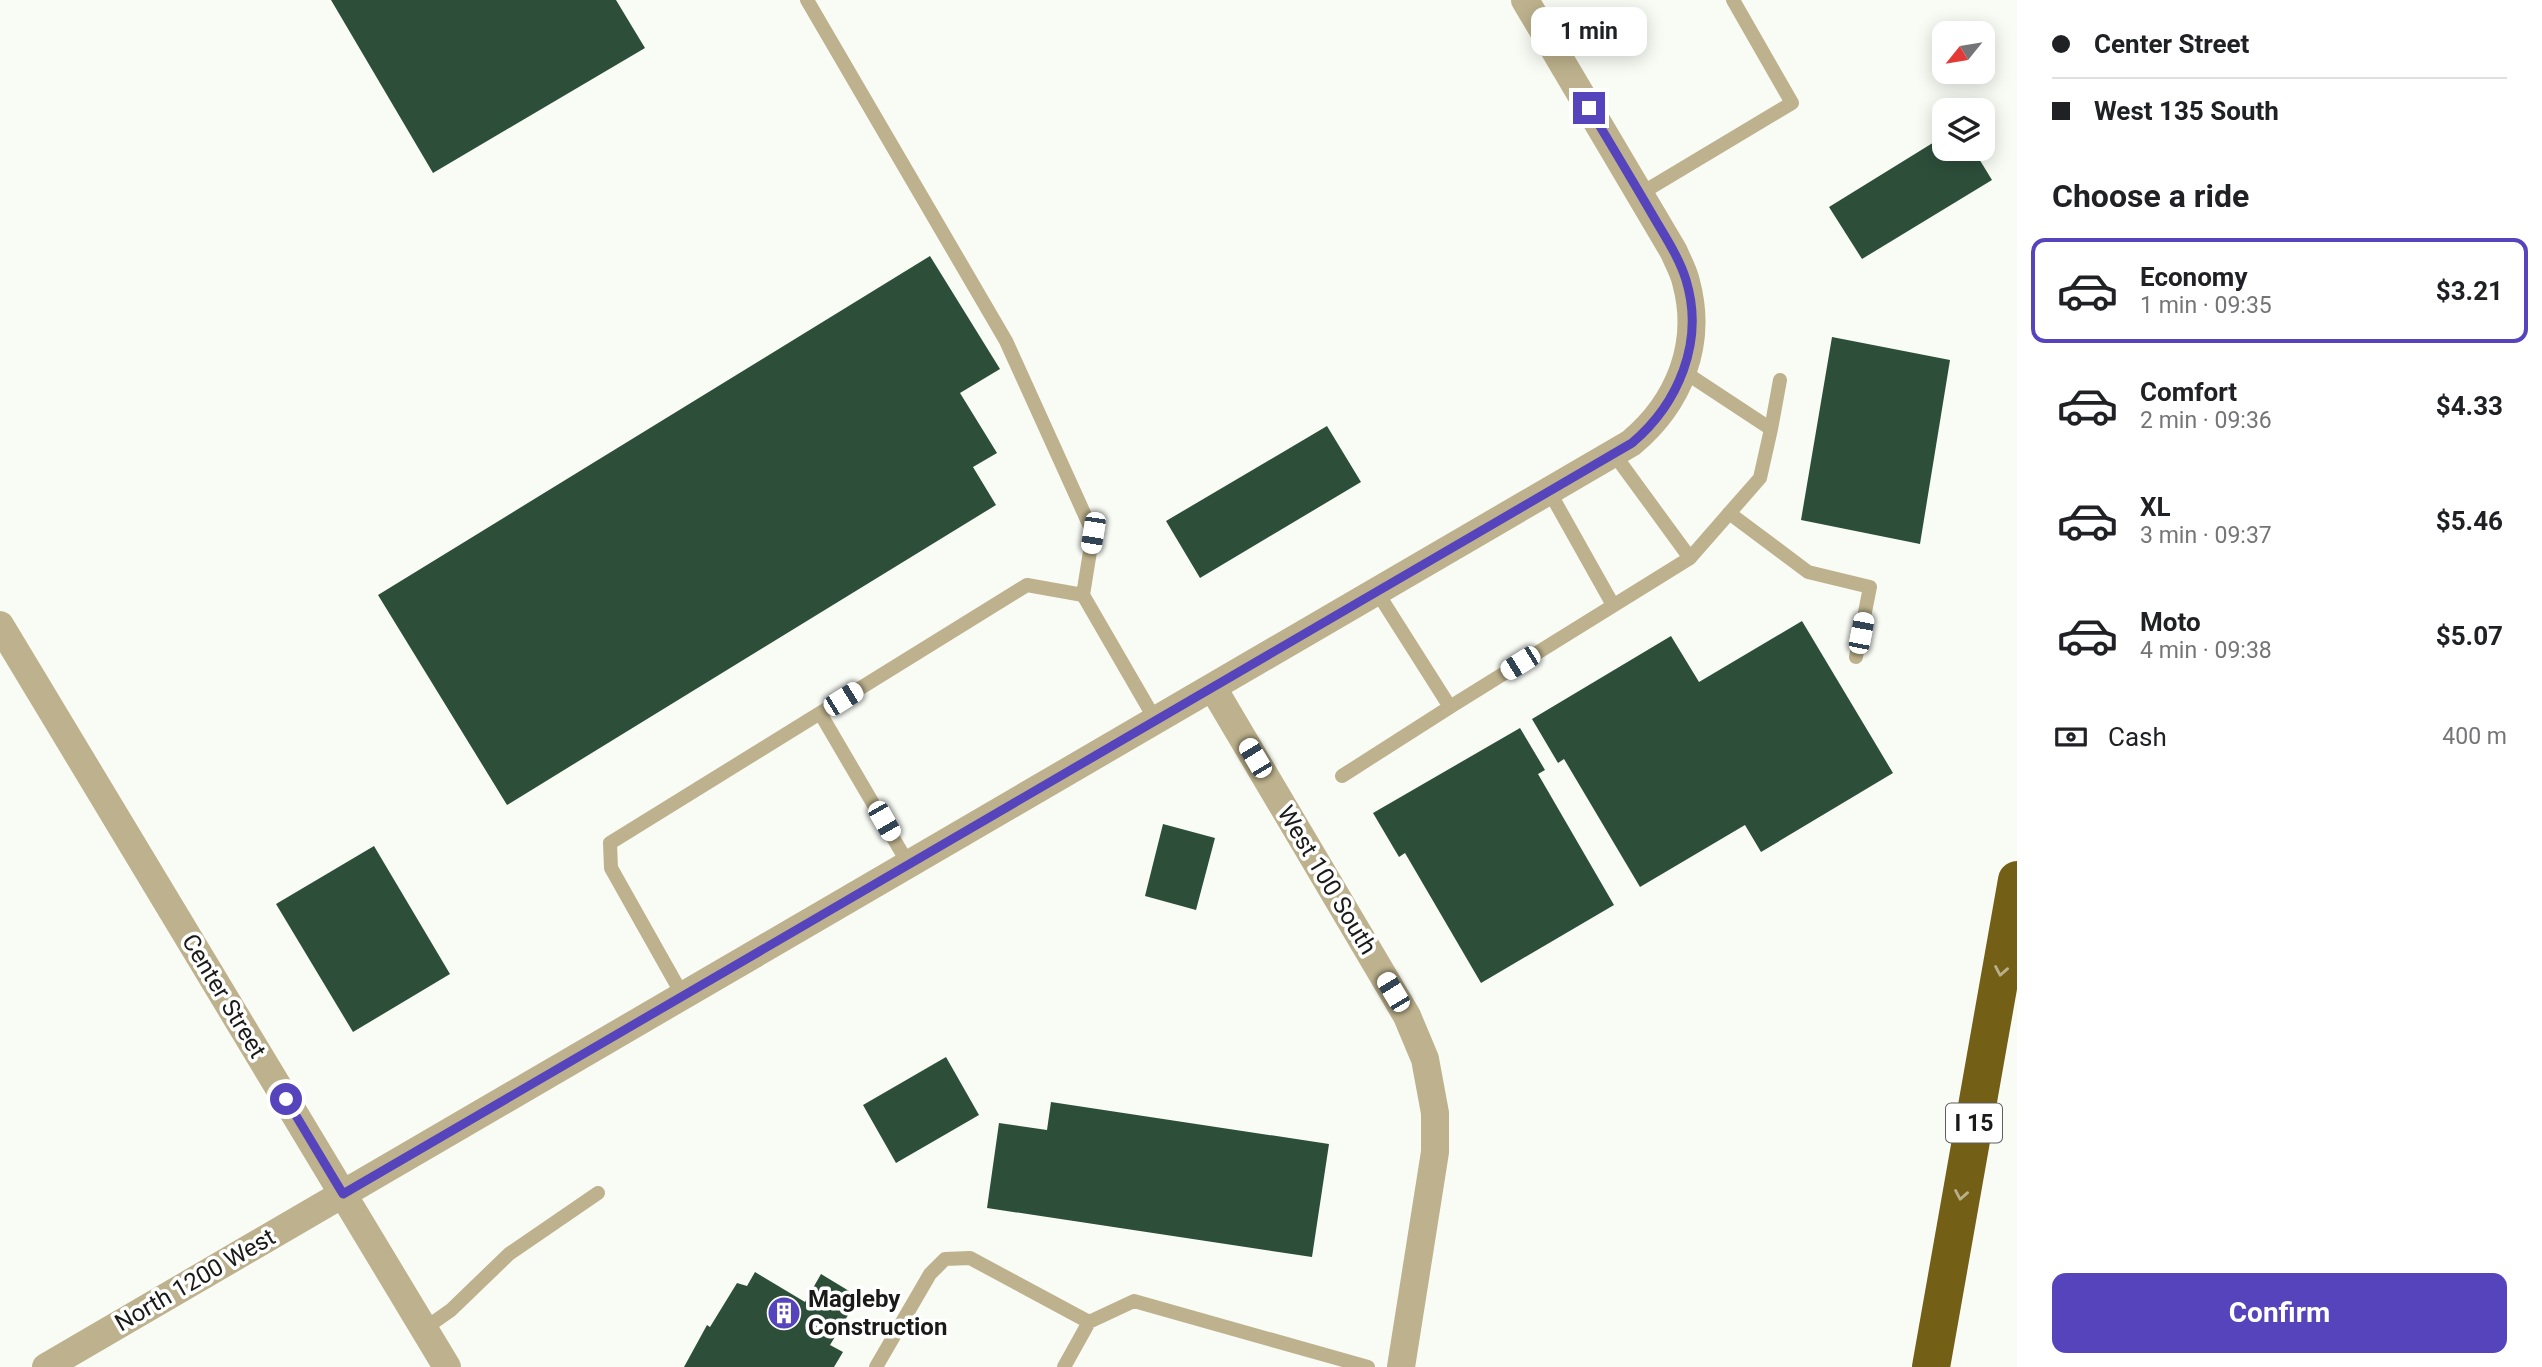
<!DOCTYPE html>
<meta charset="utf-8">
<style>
:root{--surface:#fff;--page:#f6f6f6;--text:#202124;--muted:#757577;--line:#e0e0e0;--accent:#5544bc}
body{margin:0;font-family:Roboto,sans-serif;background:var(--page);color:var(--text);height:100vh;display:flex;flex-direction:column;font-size:26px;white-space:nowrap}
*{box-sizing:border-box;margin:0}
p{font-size:23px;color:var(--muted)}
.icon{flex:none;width:38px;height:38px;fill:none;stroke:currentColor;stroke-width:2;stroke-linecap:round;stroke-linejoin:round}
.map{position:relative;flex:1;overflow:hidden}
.side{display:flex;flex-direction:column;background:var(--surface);width:525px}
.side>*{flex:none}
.hud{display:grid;align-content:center;height:154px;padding:0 35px;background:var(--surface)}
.needle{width:46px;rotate:240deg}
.fabs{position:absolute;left:1932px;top:21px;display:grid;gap:14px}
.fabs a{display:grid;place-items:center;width:63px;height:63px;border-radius:14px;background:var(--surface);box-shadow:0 4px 18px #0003;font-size:35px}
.end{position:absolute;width:32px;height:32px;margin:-16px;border:9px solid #5544bc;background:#fff;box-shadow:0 0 0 4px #fff}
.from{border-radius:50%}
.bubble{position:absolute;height:49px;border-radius:14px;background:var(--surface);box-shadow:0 4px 18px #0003;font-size:23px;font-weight:700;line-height:49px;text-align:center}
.car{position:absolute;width:21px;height:42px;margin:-21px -10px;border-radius:9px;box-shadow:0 0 5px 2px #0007;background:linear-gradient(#fff 24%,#345 0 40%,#fff 0 76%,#345 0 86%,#fff 0)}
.hud b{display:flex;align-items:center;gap:24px;height:66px;font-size:26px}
.hud b+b{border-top:2px solid var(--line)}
.hud i{width:18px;height:18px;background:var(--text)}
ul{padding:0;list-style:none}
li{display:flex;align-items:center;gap:21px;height:105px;margin:0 14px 10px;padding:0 21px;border:4px solid transparent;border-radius:14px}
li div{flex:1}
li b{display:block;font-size:26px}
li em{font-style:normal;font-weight:700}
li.active{border-color:var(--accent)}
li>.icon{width:63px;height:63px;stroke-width:1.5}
h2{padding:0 35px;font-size:32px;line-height:84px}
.pay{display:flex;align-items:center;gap:18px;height:77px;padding:0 35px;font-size:26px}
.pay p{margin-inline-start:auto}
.button{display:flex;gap:14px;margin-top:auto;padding:14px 35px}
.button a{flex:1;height:80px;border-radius:14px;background:var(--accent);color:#fff;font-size:28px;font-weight:700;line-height:80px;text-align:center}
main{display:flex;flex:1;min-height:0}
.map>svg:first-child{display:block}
.building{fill:#2d4f3a}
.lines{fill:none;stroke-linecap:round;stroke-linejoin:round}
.service{stroke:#bdb28d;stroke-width:14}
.minor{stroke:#bdb28d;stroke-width:28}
.motorway{stroke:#735f16;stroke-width:38}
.oneway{stroke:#b9af8a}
.route{stroke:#5544bc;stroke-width:9}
.labels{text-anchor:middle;stroke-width:7;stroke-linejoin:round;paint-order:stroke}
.shield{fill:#fff;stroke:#5f5f5e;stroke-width:2}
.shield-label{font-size:23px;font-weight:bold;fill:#1a1b19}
.street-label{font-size:24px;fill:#1a1b19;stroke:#fff}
.poi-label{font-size:24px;font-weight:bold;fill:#1a1b19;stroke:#fff;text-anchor:start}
</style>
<main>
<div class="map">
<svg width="2017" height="1367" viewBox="0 0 2017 1367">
<rect width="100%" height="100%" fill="#f9fbf5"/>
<!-- building -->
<path class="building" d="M331 0H616L645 48 433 173Z
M1944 136V149H1973L1992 180 1862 259 1829 207Z
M930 256 1000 369 960 393 997 453 973 467 996 505 507 805 378 595Z
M1832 337 1950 360 1920 544 1801 520Z
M1327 426 1361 482 1200 578 1166 521Z
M1802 621 1893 773 1761 852 1745 825 1640 887 1564 759 1558 763 1532 719 1671 636 1699 682Z
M1520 728 1545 770 1538 774 1614 905 1481 983 1405 853 1399 857 1373 813Z
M1163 824 1215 838 1196 910 1145 896Z
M374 846 450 974 353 1032 276 904Z
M946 1057 979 1115 896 1163 863 1105Z
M1051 1102 1329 1144 1312 1257 987 1208 999 1123 1047 1130Z
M755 1272 805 1302 821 1274 859 1297 830 1345 843 1352 834 1367H684L707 1325 710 1327 737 1283 747 1286Z"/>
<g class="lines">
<!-- service -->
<path class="service" d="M807 0 1006 341 1093 533 1083 595
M1640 194 1792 103 1733 0
M1771 429 1780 380
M1614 454 1690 558
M1549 491 1613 605
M1729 513 1808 572 1870 587 1856 657
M1450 707 1690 558 1760 478 1771 429 1683 371
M820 713 909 865
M1342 776 1450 707 1377 592
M683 996 611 868 610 843 1027 585 1083 595 1156 721
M424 1329 451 1310 509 1254 598 1193
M876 1367 930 1274 945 1259 970 1258 1089 1322
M1064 1367 1089 1322 1134 1301 1368 1367"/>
<!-- minor -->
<path class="minor" d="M0 625 447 1367
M1213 688 1407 1016 1425 1059 1435 1113V1152L1401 1367
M46 1367 1631 443C1679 403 1703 344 1686 282 1684 272 1678 262 1674 252L1525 0"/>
<!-- motorway -->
<path class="motorway" d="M1931 1367 2017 880"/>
</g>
<!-- one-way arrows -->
<defs><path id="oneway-chevron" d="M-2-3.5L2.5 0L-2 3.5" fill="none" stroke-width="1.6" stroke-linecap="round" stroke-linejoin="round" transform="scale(1.75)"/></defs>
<g class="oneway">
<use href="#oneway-chevron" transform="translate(2001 971) rotate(100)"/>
<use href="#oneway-chevron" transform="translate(1961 1195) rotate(100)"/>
</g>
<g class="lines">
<!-- route -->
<path class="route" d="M286 1099 343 1194 1632 443C1678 404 1705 342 1686 280 1679 257 1664 235 1652 214 1631 178 1610 143 1589 108"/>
</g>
<!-- icons -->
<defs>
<symbol id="building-disc" viewBox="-11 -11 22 22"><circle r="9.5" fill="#5544bc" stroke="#fff"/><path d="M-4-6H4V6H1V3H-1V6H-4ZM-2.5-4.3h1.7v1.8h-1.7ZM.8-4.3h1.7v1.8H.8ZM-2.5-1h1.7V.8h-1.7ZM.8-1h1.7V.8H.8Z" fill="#fff"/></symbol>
</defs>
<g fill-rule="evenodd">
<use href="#building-disc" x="765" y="1294" width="38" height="38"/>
</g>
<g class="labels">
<!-- shield labels -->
<rect class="shield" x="1946" y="1103.5" width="56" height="39" rx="5"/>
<g class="shield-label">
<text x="1974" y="1131">I 15</text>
</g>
<!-- street labels -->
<g class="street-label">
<text transform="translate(1327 880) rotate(59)" y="8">West 100 South</text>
<text transform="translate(224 996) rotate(59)" y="8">Center Street</text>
<text transform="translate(195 1280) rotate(-30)" y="8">North 1200 West</text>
</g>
<!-- poi labels -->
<g class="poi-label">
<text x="808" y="1307">Magleby<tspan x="808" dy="28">Construction</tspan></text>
</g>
</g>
</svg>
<div class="fabs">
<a><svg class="needle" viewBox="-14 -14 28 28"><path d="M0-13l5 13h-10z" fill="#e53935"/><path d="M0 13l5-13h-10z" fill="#757577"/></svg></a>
<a><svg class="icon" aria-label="layers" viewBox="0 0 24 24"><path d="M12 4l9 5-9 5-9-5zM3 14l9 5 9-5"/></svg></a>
</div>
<i class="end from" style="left:286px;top:1099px"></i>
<i class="end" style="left:1589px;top:108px"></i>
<div class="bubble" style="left:1531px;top:7px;width:116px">1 min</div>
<i class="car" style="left:1093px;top:533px;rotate:189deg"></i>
<i class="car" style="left:1861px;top:633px;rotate:11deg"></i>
<i class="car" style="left:1520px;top:663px;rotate:238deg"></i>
<i class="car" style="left:843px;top:699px;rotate:58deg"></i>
<i class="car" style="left:1255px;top:758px;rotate:329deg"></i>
<i class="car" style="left:884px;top:821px;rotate:150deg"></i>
<i class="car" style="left:1393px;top:992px;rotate:329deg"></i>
</div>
<section class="side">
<div class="hud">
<b><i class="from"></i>Center Street</b>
<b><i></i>West 135 South</b>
</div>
<h2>Choose a ride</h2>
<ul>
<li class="active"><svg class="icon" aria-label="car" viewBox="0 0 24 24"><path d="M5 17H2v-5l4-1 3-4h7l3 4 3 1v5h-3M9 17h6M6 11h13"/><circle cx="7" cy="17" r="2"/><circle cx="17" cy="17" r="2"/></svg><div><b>Economy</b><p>1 min · 09:35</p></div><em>$3.21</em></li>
<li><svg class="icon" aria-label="car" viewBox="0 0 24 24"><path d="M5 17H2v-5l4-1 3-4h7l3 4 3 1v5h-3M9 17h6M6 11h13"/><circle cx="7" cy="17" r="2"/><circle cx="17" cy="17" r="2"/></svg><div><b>Comfort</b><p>2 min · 09:36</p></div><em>$4.33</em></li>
<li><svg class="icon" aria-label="car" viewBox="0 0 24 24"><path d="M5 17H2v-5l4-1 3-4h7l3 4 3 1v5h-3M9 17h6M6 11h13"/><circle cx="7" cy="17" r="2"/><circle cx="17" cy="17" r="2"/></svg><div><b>XL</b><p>3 min · 09:37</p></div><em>$5.46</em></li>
<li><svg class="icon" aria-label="car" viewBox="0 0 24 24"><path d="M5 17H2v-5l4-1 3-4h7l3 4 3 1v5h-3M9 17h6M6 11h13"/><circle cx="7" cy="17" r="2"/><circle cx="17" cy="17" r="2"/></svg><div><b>Moto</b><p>4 min · 09:38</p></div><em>$5.07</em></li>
</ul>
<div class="pay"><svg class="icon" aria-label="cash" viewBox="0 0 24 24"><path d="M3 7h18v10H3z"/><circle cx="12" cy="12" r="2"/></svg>Cash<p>400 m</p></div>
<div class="button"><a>Confirm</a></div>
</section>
</main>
